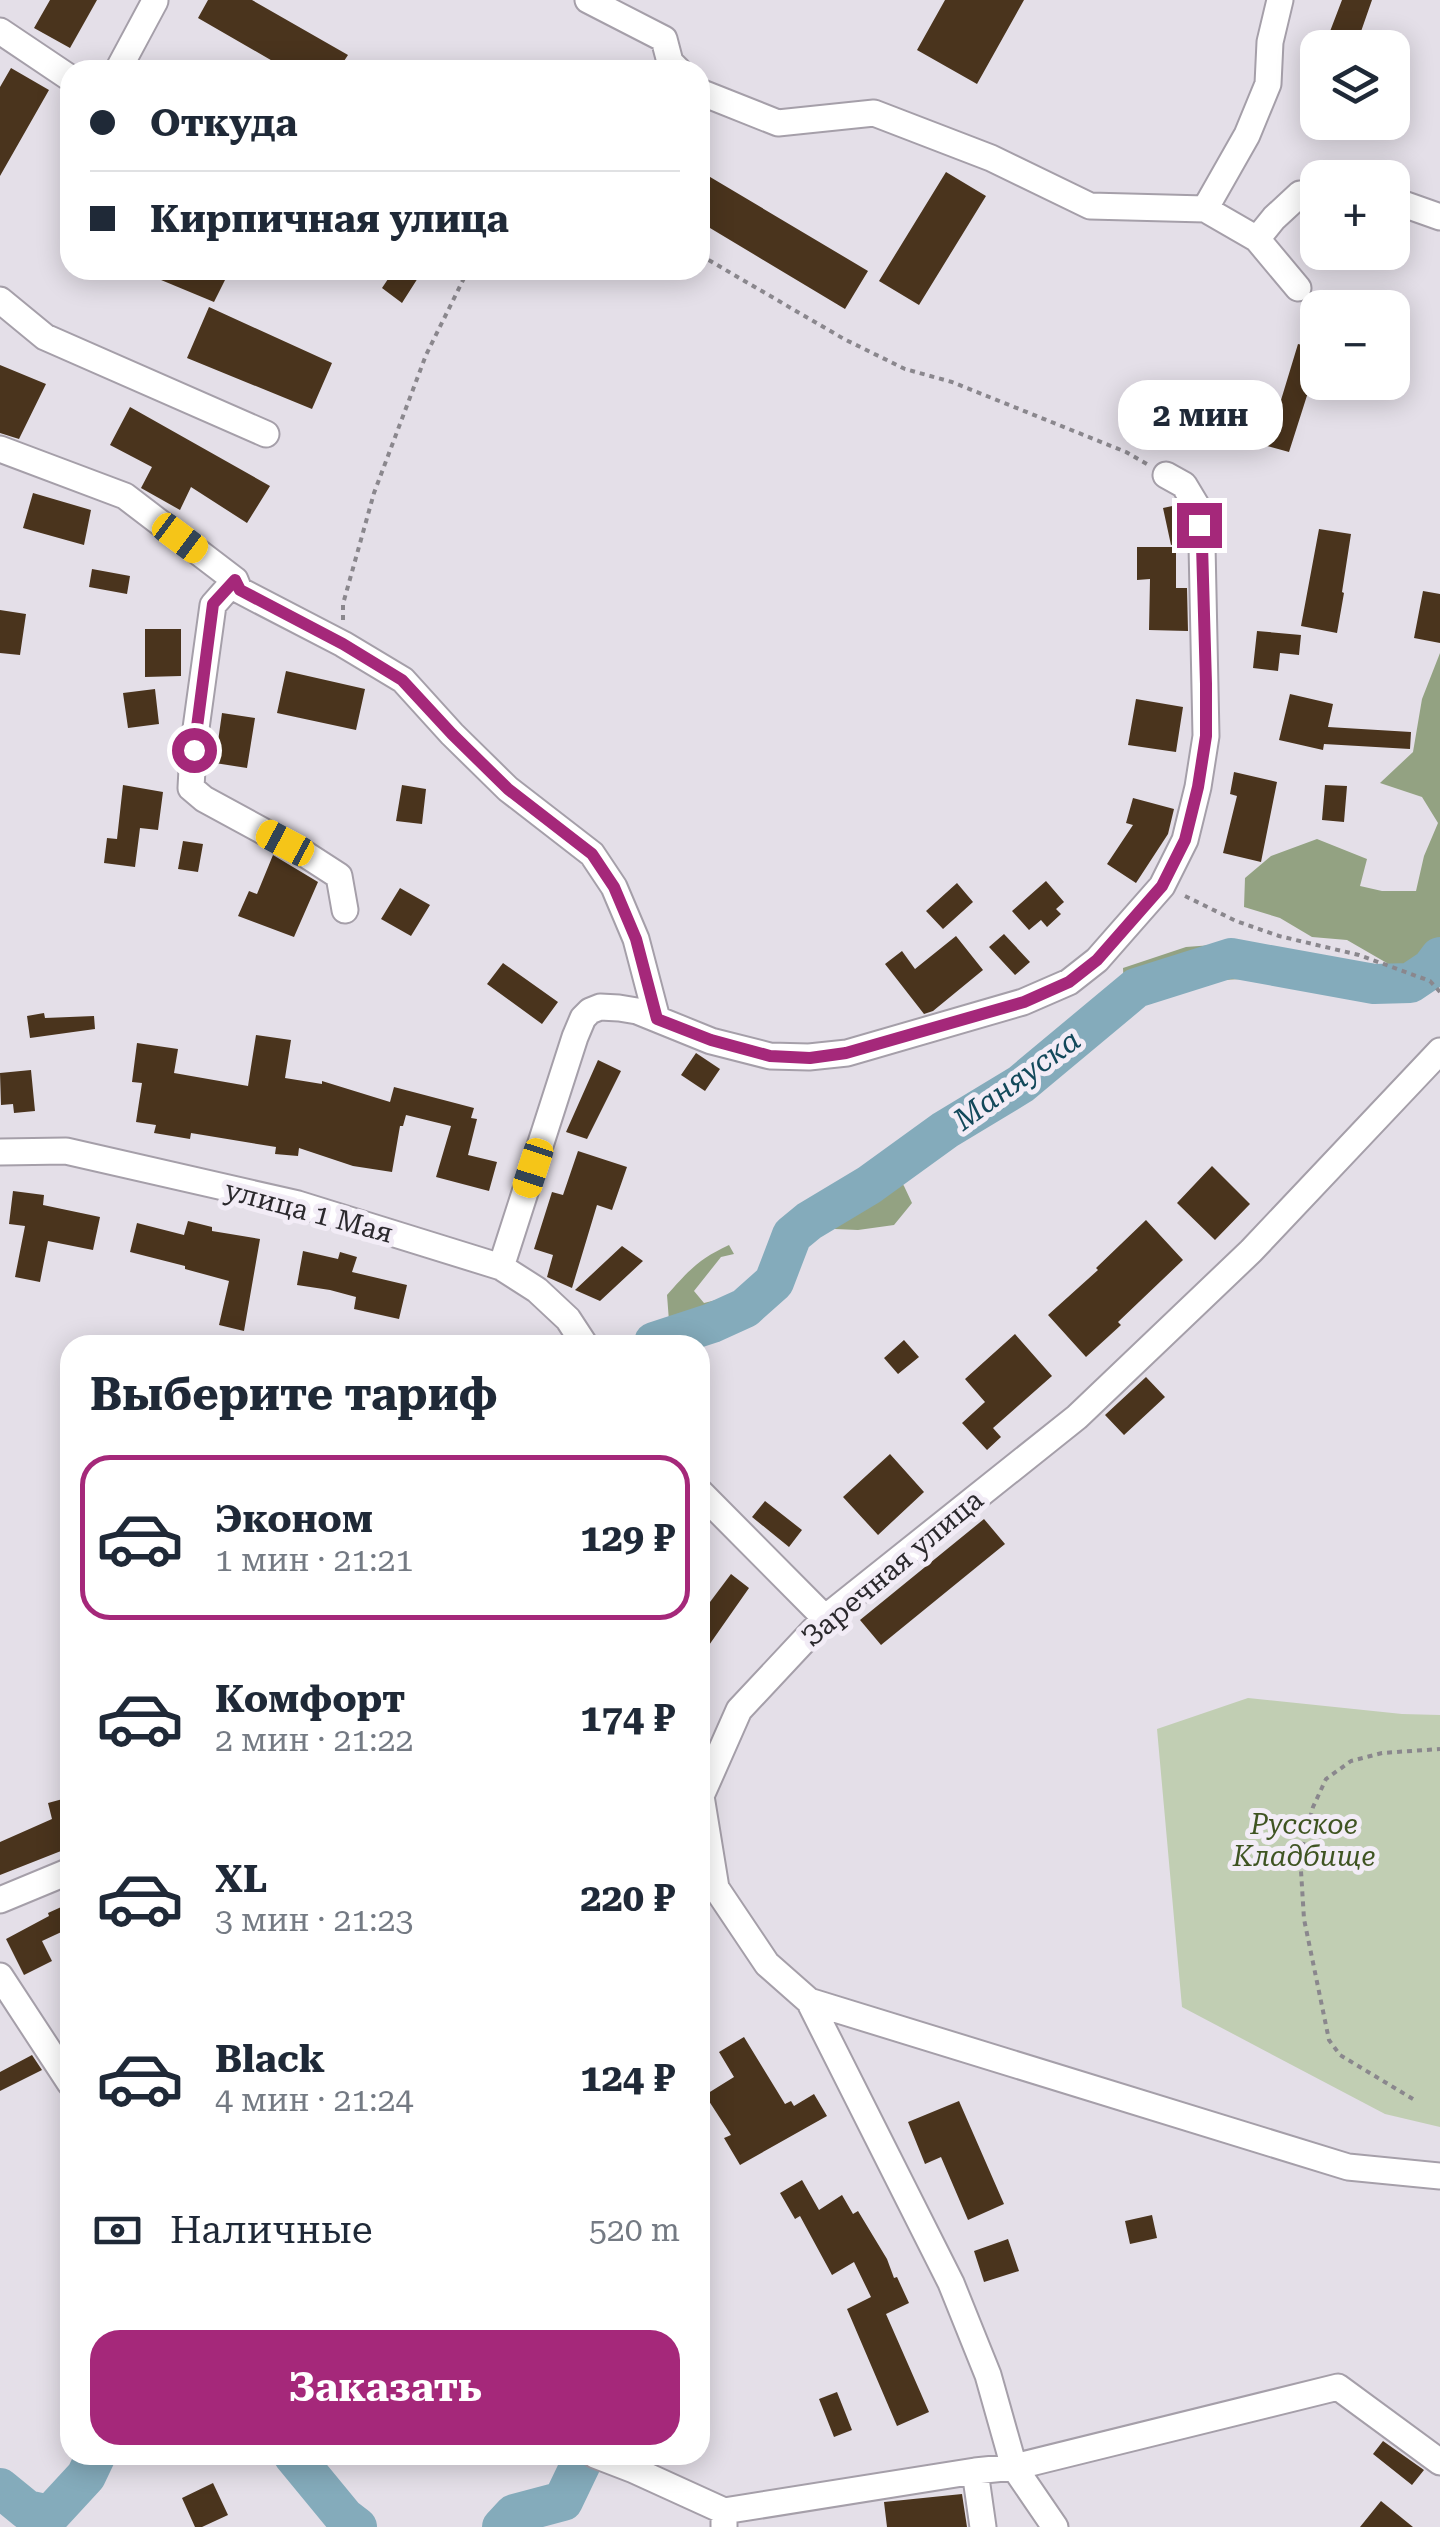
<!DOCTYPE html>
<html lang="ru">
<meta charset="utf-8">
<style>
:root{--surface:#fff;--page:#f6f6f7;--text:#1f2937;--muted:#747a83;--line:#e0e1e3;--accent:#a5287a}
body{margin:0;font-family:"Roboto Serif",serif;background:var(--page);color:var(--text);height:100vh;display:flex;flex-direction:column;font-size:38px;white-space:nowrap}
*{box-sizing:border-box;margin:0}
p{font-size:32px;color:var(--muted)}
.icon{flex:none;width:55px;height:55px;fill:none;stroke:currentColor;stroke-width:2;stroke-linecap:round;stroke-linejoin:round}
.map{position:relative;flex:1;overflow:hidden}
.sheet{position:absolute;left:60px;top:1335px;width:650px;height:1130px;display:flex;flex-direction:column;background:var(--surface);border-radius:30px;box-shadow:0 5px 25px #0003}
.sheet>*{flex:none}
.hud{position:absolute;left:60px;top:60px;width:650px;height:220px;border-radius:30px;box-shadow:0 5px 25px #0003;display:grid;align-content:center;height:220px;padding:0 30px;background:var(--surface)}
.tools{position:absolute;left:1300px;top:30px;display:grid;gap:20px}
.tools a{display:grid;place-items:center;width:110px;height:110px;border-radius:20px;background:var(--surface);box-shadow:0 5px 25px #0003;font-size:50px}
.end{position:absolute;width:45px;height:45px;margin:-22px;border:12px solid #a5287a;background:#fff;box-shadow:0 0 0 5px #fff}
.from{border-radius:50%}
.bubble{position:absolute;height:70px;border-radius:30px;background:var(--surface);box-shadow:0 5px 25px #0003;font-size:32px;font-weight:700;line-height:70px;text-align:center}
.car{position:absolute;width:30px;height:60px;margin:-30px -15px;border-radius:12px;box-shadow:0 0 8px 2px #0007;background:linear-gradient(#f5c518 24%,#345 0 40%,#f5c518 0 76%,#345 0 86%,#f5c518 0)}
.hud b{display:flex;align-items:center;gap:35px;height:95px;font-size:38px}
.hud b+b{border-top:2px solid var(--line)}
.hud i{width:25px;height:25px;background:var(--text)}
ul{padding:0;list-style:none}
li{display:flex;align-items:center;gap:30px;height:165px;margin:0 20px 15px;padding:0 10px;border:5px solid transparent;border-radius:30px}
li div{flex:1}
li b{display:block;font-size:38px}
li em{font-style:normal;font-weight:700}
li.selected{border-color:var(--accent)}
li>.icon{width:90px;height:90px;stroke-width:1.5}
h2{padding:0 30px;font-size:45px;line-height:120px}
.pay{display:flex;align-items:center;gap:25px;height:110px;padding:0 30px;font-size:38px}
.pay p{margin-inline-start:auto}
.primary-button{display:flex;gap:20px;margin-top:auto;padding:20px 30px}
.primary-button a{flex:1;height:115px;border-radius:30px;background:var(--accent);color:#fff;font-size:40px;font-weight:700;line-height:115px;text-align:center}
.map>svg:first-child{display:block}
.green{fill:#c1ceb3}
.forest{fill:#93a282}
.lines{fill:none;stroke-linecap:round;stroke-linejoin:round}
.river{stroke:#84abbb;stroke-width:40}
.building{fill:#4a341d}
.minor-casing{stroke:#a59fa9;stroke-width:29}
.path{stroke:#8a878d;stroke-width:4;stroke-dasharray:5 5;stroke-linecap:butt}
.minor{stroke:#fff;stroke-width:25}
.route{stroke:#a5287a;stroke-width:12}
.labels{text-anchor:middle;stroke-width:10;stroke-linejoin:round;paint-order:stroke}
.street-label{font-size:28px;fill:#2b292d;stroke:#f2ecf6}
.park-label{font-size:28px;font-style:italic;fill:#3f5422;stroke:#f2ecf6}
.water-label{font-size:30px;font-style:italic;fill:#12485a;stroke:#f2ecf6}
</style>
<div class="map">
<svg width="1440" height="2527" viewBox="0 0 1440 2527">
<rect width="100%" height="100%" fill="#e4dfe8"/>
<!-- green -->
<path class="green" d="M1248 1698 1402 1714 1440 1715V2127L1385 2114 1182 2007 1157 1729Z"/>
<!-- forest -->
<path class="forest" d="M1440 653V959L1391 989 1342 992 1296 976 1171 983 1124 990 1123 968 1186 947 1238 943 1340 960 1392 966 1347 940 1312 937 1280 918 1244 907 1245 878 1271 856 1317 839 1367 859 1360 886 1382 891H1416L1424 856 1438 823 1422 797 1380 783 1413 752 1422 699Z
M888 1162 904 1186 912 1203 894 1225 858 1230 835 1229 824 1203C846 1179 855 1170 888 1162Z
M729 1245 734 1254 721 1257 694 1291 704 1303 720 1299H731L700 1320 674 1332 668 1345H646L669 1321 667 1295C689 1270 699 1259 729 1245Z"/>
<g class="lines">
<!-- river -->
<path class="river" d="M666 1345 654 1342 712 1323 745 1308 774 1282 792 1235 809 1221 869 1185 945 1130 1021 1084 1136 988 1231 958 1374 984 1410 983 1431 969 1440 957
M293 2455 344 2517 357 2527
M0 2488 27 2510 50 2515 86 2476 96 2455
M502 2527 514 2514 563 2501 585 2455"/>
</g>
<!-- building -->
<path class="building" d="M50 0H97L70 48 34 28Z
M208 0H252L348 55 338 70H288L198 18Z
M945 0H1024L977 84 917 50Z
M1342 0H1372L1357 43 1329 34Z
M11 68 49 90 0 176V87Z
M700 171 868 271 845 309 700 222Z
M946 172 986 196 919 305 879 281Z
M137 270H230L214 302Z
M394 270H423L402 303 382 288Z
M209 307 332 363 312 409 187 358Z
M1298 344 1318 349V361L1289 452 1267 446Z
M0 365 46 384 19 439 0 433Z
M130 407 270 486 247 523 191 487 180 510 141 488 152 467 110 445Z
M33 493 91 510 84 545 23 528Z
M1177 505 1180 511 1185 542 1171 545 1163 508Z
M1319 529 1351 534 1342 592 1344 593 1337 633 1301 626Z
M1137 547H1176V588H1187L1188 631 1149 630 1150 579 1137 580Z
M92 569 130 576 127 594 89 587Z
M1423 591 1440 594V643L1414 638Z
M0 610 26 614 20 655 0 653Z
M145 629H181V676L145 677Z
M1257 631 1301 635 1299 655 1280 653 1278 671 1253 668Z
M286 671 365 689 356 730 277 713Z
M155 689 159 724 128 728 123 693Z
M1290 694 1333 704 1328 727 1411 732 1410 749 1324 744 1323 750 1279 740Z
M1136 699 1183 707 1176 752 1128 745Z
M222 713 255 718 247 768 215 763Z
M1234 772 1277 782 1261 862 1223 853 1237 796 1230 794Z
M123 785 163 792 158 830 140 828 135 867 104 863 107 838 117 839Z
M402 785 426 789 422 824 396 821Z
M1325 785 1347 786 1344 822 1322 820Z
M1133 798 1174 809 1168 834 1136 883 1107 864 1133 825 1126 823Z
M183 841 203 844 198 872 178 869Z
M273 855 318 882 294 937 238 916 249 891 257 894Z
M1046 881 1064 902 1056 909 1061 914 1047 927 1041 920 1029 930 1012 911Z
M957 883 973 902 943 929 926 911Z
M400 888 430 905 411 936 381 919Z
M1004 934 1030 962 1015 975 989 947Z
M956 936 983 970 933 1011 924 1014 885 964 902 951 915 969Z
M503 963 558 1002 542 1024 487 984Z
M44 1013 45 1018 94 1016 95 1029 30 1038 27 1016Z
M256 1035 291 1040 285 1078 322 1084V1081L390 1102 394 1087 474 1108 471 1118 477 1119 468 1155 497 1162 489 1191 436 1177 451 1126 406 1115 403 1126H400L392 1172 353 1166 299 1148 298 1156 275 1154 276 1147 191 1133 190 1139 154 1133 156 1125 136 1122 142 1083 132 1082 137 1043 178 1049 174 1073 248 1086Z
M696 1053 720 1069 705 1091 681 1075Z
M598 1060 621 1071 587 1139 566 1132Z
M31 1070 35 1111 14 1113 13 1104 1 1105 0 1073Z
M578 1151 627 1167 612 1210 597 1205 572 1288 547 1277 553 1255 534 1249 552 1192 563 1195Z
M1212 1166 1250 1204 1215 1240 1177 1203Z
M13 1191 44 1195 43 1205 100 1217 93 1250 48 1241 40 1282 15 1277 25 1226 9 1224Z
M1146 1220 1183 1260 1118 1322 1121 1325 1086 1357 1048 1315 1098 1270 1096 1268Z
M188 1221 212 1227V1231L260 1239 244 1331 219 1325 229 1281 185 1269V1266L130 1252 137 1223 184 1235Z
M622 1246 643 1261 600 1301 575 1290Z
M303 1251 338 1259 340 1252 357 1257 352 1272 407 1285 399 1319 354 1309 356 1297 330 1290 297 1285Z
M1015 1334 1052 1376 993 1428 1001 1437 987 1450 962 1423 985 1402 965 1379Z
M904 1340 919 1357 898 1374 884 1358Z
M1146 1377 1165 1397 1124 1435 1105 1415Z
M890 1454 924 1492 878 1535 843 1497Z
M765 1501 802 1530 789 1547 752 1517Z
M984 1519 1005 1544 881 1645 860 1620Z
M731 1574 749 1588 700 1658V1601L707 1606Z
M70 1797V1855L62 1857 61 1851 0 1875V1842L52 1819 48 1803Z
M70 1903V1928L42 1941 52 1961 24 1975 6 1939 49 1916 48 1913Z
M744 2037 785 2104 791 2101 794 2106 814 2094 827 2116 740 2165 724 2138 731 2135 705 2095 734 2077 719 2052Z
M32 2055 42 2070 0 2091V2072Z
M959 2101 1004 2204 968 2220 941 2157 925 2164 908 2122Z
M802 2180 819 2210 842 2195 853 2214 858 2211 887 2259 894 2278 897 2277 909 2303 886 2314 929 2412 897 2426 847 2309 871 2297 854 2262 832 2275 800 2216 795 2219 780 2193Z
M1152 2215 1157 2238 1130 2244 1125 2221Z
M1008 2239 1019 2271 984 2282 974 2251Z
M837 2392 852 2430 834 2437 819 2399Z
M1383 2441 1424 2470 1412 2485 1373 2454Z
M213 2483 228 2515 202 2527H195L182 2498Z
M962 2494 967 2527H887L884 2502Z
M1381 2501 1413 2527H1360Z"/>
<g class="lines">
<defs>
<path id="minor" d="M588 0 664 39 670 62 678 70
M1280 0 1270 42 1268 84 1247 135 1205 209 1257 239 1298 288
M0 31 70 78
M118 70 155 1
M700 92 778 123 874 113 991 158 1090 206 1205 209
M1392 200 1440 217
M1257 239 1274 218 1300 194 1318 193
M0 300 45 337 266 434
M0 449 125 496 235 580 239 590 343 644 403 680 452 734 508 789 592 854 614 887 636 939 657 1019
M235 580 213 605 193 750 191 788 204 799 305 854 339 876 345 910
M0 1152 66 1151 298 1204 501 1267 537 1290 568 1319 585 1345
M501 1267 575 1037 583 1018 590 1011 600 1007 619 1008 637 1011 711 1041 770 1056 809 1057 847 1053 1023 1002 1069 982 1097 960 1162 886 1185 840 1198 787 1206 736 1202 545 1196 505 1184 485 1166 475
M700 1492 825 1618
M0 1900 70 1871
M0 1976 70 2083
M809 2001 1348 2167 1440 2176
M595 2455 634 2470 724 2511
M975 2471 983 2527
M724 2527V2511L975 2471 1014 2467 1338 2387 1440 2462
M1055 2527 1014 2467 988 2375 951 2283 809 2001 767 1964 716 1888 701 1796 739 1710 825 1618 1077 1417 1251 1251 1440 1051"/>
</defs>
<!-- minor casing -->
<use href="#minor" class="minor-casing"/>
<!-- path -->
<path class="path" d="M700 255 844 339 905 369 952 382 1126 452 1147 464
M343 620V604L374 493 426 355 468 270
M1185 896 1236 921 1279 936 1359 955 1430 981 1440 992
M1413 2099 1340 2055 1329 2040 1304 1919 1300 1855 1313 1807 1326 1779 1351 1761 1382 1753 1440 1749"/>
<!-- minor -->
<use href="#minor" class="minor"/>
</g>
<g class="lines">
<!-- route -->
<path class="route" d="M194 750 213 604 235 580 240 590 343 644 402 680 452 734 508 789 592 854 614 887 636 939 657 1019 711 1040 770 1056 810 1058 846 1053 1024 1002 1069 982 1097 960 1162 886 1185 840 1198 787 1206 736V684L1202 545 1199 525"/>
</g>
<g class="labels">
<!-- street labels -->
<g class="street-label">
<text transform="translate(309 1211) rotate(15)" y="10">улица 1 Мая</text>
<text transform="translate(892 1568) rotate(-40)" y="10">Заречная улица</text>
</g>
<!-- park labels -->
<g class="park-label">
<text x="1304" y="1834">Русское<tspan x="1304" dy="32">Кладбище</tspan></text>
</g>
<!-- water labels -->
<g class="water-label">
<text transform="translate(1017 1080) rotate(-36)" y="10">Маняуска</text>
</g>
</g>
</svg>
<div class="tools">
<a><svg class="icon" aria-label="layers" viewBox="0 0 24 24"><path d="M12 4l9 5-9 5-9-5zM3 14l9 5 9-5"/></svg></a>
<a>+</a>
<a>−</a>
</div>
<i class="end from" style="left:194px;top:750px"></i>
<i class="end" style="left:1199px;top:525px"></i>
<div class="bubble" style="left:1118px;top:380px;width:165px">2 мин</div>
<i class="car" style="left:180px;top:538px;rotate:127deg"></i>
<i class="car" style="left:285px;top:843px;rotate:298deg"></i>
<i class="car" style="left:533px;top:1168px;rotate:198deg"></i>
<div class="hud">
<b><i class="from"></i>Откуда</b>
<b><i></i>Кирпичная улица</b>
</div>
<section class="sheet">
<h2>Выберите тариф</h2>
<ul>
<li class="selected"><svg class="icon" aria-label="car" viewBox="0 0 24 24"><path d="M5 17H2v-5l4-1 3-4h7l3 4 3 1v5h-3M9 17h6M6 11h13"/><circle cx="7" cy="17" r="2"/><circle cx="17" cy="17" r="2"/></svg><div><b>Эконом</b><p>1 мин · 21:21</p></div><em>129 ₽</em></li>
<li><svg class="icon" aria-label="car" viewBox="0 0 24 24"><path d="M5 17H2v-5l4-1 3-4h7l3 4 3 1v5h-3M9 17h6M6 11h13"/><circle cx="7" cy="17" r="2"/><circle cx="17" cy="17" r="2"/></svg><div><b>Комфорт</b><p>2 мин · 21:22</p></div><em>174 ₽</em></li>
<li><svg class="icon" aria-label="car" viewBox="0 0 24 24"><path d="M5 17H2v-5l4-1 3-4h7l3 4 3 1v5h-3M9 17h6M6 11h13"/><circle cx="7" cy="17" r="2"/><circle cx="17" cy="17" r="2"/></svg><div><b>XL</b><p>3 мин · 21:23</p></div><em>220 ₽</em></li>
<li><svg class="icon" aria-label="car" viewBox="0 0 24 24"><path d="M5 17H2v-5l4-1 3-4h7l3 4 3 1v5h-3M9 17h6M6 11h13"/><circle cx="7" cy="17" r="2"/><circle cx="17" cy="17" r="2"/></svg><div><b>Black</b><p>4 мин · 21:24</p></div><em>124 ₽</em></li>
</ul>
<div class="pay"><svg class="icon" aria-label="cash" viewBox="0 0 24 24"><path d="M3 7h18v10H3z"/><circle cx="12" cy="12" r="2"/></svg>Наличные<p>520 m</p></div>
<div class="primary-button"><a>Заказать</a></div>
</section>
</div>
